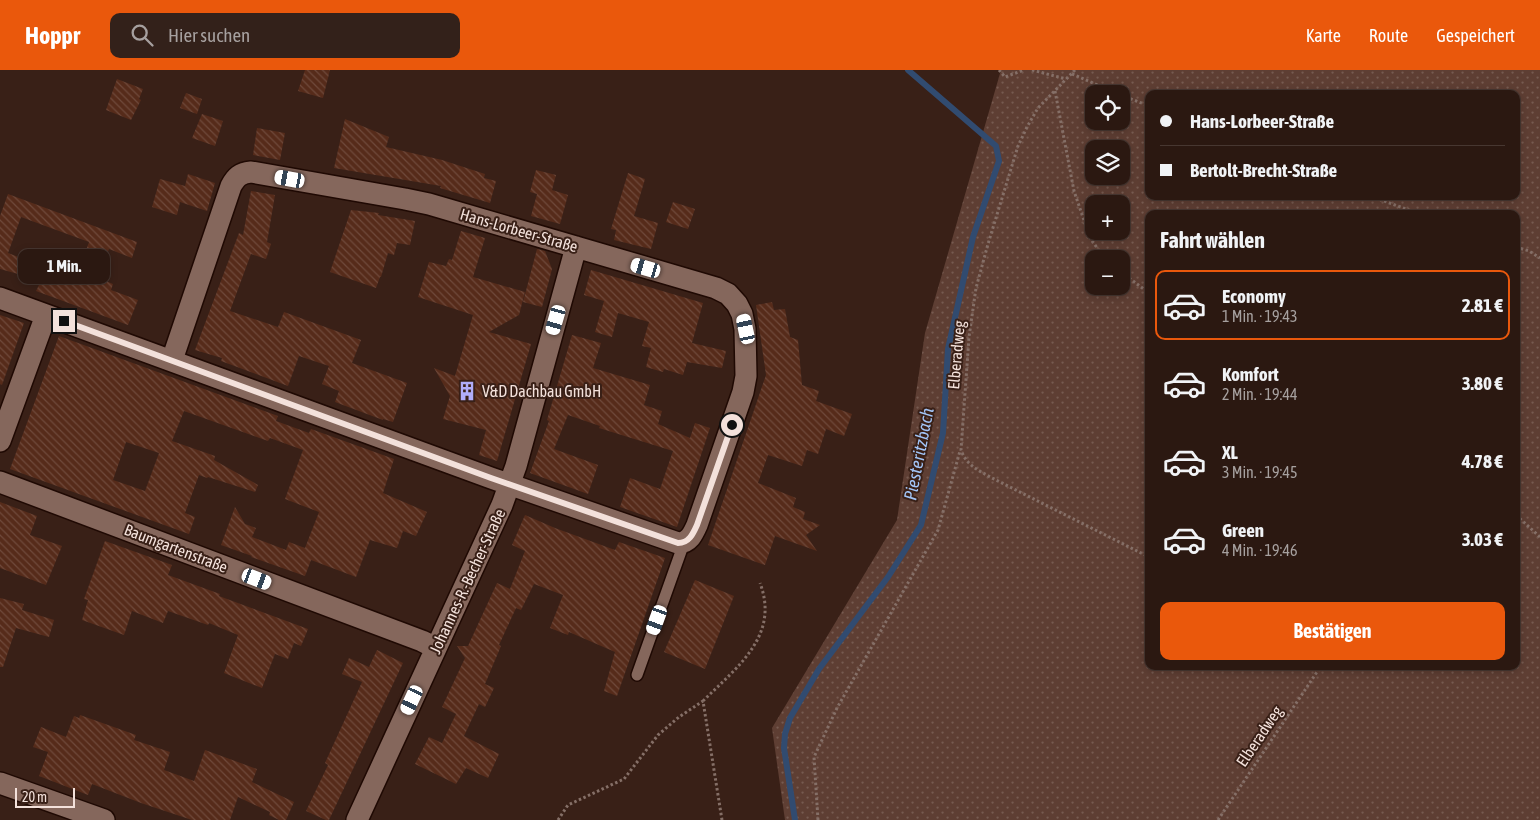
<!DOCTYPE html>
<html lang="de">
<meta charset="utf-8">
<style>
:root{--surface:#2b1811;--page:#33211a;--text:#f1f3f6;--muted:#a6a09f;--line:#473731;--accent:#ea580c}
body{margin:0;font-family:"Asap Condensed",sans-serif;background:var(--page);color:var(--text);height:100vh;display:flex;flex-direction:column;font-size:19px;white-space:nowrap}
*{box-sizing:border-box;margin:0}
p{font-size:16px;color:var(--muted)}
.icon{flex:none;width:28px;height:28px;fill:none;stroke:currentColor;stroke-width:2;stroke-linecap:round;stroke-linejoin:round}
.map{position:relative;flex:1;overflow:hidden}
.details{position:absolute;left:1145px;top:140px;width:375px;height:460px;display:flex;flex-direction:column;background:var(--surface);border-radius:10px;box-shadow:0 2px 8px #0003,0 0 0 1px var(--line)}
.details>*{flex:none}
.guide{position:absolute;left:1145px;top:20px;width:375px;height:110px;border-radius:10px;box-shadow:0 2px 8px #0003,0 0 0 1px var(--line);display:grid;align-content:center;height:110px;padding:0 15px;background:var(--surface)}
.fabs{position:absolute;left:1085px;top:15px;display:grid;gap:10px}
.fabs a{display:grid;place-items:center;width:45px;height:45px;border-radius:10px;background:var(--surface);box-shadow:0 2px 8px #0003,0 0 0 1px var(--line);font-size:25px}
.scale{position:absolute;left:15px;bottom:12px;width:60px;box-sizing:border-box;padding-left:5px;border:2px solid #f3e1db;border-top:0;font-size:14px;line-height:18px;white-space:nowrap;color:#f3e1db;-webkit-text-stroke:4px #392017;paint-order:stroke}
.end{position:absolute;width:22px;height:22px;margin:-11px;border:6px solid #f3e1db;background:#111;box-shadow:0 0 0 2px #111}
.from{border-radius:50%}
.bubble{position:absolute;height:35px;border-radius:10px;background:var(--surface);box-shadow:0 2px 8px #0003,0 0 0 1px var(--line);font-size:16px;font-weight:700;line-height:35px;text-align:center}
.car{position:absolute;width:15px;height:30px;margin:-15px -8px;border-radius:6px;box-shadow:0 0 4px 1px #0007;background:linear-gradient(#fff 24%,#345 0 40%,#fff 0 76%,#345 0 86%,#fff 0)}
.guide b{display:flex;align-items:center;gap:18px;height:48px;font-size:19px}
.guide b+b{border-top:1px solid var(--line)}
.guide i{width:12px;height:12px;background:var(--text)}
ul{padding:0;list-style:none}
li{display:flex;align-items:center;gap:15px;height:70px;margin:0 10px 8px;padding:0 5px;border:2px solid transparent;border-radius:10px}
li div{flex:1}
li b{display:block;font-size:19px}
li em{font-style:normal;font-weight:700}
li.current{border-color:var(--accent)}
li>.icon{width:45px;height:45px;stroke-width:1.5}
h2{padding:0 15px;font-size:22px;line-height:60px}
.primary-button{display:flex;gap:10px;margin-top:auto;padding:10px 15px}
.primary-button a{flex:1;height:58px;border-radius:10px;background:var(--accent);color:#fff;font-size:20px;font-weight:700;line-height:58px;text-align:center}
header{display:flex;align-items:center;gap:30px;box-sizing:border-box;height:70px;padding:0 25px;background:var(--accent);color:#fff}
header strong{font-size:24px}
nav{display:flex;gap:28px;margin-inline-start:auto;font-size:18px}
.search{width:350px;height:45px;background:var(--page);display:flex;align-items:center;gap:12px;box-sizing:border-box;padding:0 18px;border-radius:10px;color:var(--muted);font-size:19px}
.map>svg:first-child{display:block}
.grass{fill:url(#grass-dots);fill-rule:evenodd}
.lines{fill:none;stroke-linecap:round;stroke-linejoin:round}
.stream{stroke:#314b70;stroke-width:6}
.building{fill:url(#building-back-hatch);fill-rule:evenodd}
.lane-casing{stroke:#1f0903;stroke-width:14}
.street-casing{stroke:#1f0903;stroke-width:24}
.path{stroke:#856f67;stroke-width:3;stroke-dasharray:2.5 2.5;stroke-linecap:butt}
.lane{stroke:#85675c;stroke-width:11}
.street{stroke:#85675c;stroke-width:21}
.route{stroke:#f3e1db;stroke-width:6}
.labels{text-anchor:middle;stroke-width:4;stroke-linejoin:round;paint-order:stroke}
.street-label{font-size:16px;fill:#f3e1db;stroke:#392017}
.poi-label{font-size:16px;fill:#f3e1db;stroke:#392017;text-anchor:start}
.water-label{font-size:18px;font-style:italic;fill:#a2c4f6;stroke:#392017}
</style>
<header>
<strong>Hoppr</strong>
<div class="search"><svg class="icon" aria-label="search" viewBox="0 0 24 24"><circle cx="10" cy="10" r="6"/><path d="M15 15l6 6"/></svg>Hier suchen</div>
<nav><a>Karte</a><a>Route</a><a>Gespeichert</a></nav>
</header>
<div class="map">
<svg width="1540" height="750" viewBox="0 0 1540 750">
<defs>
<pattern id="grass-dots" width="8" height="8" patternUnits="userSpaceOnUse" patternTransform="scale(1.25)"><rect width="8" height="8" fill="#5e3e33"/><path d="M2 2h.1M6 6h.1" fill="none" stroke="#765a50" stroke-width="1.8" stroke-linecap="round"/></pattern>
<pattern id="building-back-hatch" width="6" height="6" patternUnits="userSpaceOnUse" patternTransform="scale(1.25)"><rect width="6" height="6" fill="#562b1a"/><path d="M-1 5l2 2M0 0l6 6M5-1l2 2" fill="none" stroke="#6f493b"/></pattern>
</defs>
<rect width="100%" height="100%" fill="#392017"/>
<!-- grass -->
<path class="grass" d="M1001 0H1540V750H785L772 658 897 450 925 263ZM1094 24H1121V51H1094ZM1149 24H1516V126H1149ZM1094 79H1121V106H1094ZM1094 134H1121V161H1094ZM1149 144H1516V596H1149ZM1094 189H1121V216H1094Z"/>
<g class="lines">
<!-- stream -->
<path class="stream" d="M795 750 784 678 785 664 790 648 819 599 888 507 921 455 943 363 948 279 973 167 999 91 996 76 908 0"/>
</g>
<!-- building -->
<path class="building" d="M305 0H330L323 28 298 21Z
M117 9 143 19 139 29 141 30 131 50 106 40Z
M186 23 202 29 197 44 180 38Z
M202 44 223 51 215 76 192 68Z
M345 49 389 67 386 77 442 90 485 104 484 108 496 111 490 133 440 118 441 116 334 98Z
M257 58 285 63 280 90 253 85Z
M536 100 556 105 552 120 568 125 560 154 531 146 537 124 530 122Z
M628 103 645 109 634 146 658 153 651 179 614 170 616 160 611 159Z
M188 104 215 113 207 141 180 132 177 145 152 137 160 109 185 116Z
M251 121 275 125 267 172 271 174 266 189 251 184 230 241 278 257 284 242 361 270 352 293 407 313 393 352 383 349V350L335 332 339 321 322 314 329 296 299 286 288 316 221 291 222 288 195 280 239 163 243 165Z
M8 124 137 172 132 188 109 179 99 208 113 214 111 220 138 230 128 255 36 221 39 215 27 211 29 207 0 199V146ZM21 147 89 172 76 209 8 183Z
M673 132 695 139 688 159 666 152Z
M351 140 379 143 378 145 415 151 410 175 397 173 394 185 388 183 381 207H380L376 218 330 202Z
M461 161 485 168 473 207 525 222 519 245 489 262 531 274 497 391 479 385 486 360 443 349 450 326 434 298 455 306 473 245 418 227 429 192 446 196 449 189 452 190Z
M537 179 545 181 552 199 542 237 523 232Z
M591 200 703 233 692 273 726 281 722 298 687 292 683 305 664 299 663 302 646 297 651 278 642 276 649 252 618 243 612 267 595 262 604 231 584 225Z
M772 232 774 240 785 239 790 267 798 270 802 315 819 321 816 331 852 344 844 366 826 359 818 384 807 380 802 396 768 385 758 413 796 428 793 437 805 442 803 449 820 455 806 465 817 481 775 466 765 495 708 475 766 305 756 235Z
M0 245 24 253 2 315 0 314Z
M572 265 601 273 593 298 650 315 644 335 662 341 658 354 690 368 695 353 710 358 677 457 620 437 630 408 660 419 673 381 599 358 600 356 568 345 554 379 598 395 588 424 530 403 549 351 547 350Z
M59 266 278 346 276 351 309 363 311 359 394 389 383 423 427 442 416 466 403 461 397 478 370 470 356 507 311 490 305 506 251 487 252 486 221 475 235 437 245 454 256 458 252 467 286 480 289 472 305 478 319 442 285 429 303 380 270 368 268 371 184 341 172 371 215 386 214 390 258 415 255 422 208 407 207 408 199 405 185 443 195 447 189 464 10 399ZM126 372 159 383 145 421 113 410Z
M0 432 37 446 30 465 62 476 46 515 0 498Z
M525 445 555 458 615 480 619 472 665 488 617 626 604 621 615 582 569 562 568 565 550 558 563 525 534 514 521 540 516 538 499 575 501 576 485 614 494 618 485 637 479 634 464 666 499 684 488 708 466 698 456 714 415 694 429 667 442 673 456 644 442 637 465 588 457 576H468L497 513 510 519 525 481 512 475Z
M105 471 172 495 168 505 220 524 219 526 308 559 301 576 294 573 288 589 275 584 262 618 224 603 238 565 209 553 208 555 168 541 163 553 132 541 124 565 82 550 88 530 84 529Z
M695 510 734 526 705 599 664 582Z
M0 528 24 534 22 540 54 550 49 567 16 558 3 597H0Z
M377 580 403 593 329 750H326L306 741 328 695 325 693 362 612 342 604 349 588 369 597Z
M80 645 136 665 134 670 170 682 164 700 194 711 205 680 257 699 252 712 294 732 286 750H279L269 745 270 742 238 727 230 750H192L141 733 92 714 88 725 39 706 48 682 33 677 41 657 66 667 74 646 79 648Z"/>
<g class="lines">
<defs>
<path id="lane" d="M637 605 684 473"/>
<path id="street" d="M0 228 491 408 678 473C689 473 693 464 697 455L743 322 746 306 745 259 742 244 737 234 728 224 716 218 429 134 405 129 251 102C240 103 236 107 231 116L172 290
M0 371 46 245
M0 412 422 571 436 578
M0 713 104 750
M357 750 502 435 516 396 576 177"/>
</defs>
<!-- lane casing -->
<use href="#lane" class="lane-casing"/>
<!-- street casing -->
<use href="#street" class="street-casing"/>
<!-- path -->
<path class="path" d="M999 0 1005 7 1024 0
M1032 0 1066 9
M1075 0 1038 38 1027 57 1018 76 988 174 976 218 969 267 961 380C966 395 978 400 992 408L1149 487
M1072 4 1119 24
M1055 21 1074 121 1090 168 1105 189
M1121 25 1149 36
M1370 126 1420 144
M1516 177 1529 181 1540 188
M1121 202 1149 223
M1516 445 1540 467
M703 631C737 597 780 566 760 513
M558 750 568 735 624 709 658 665 679 647 703 631 722 750
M818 750 814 687 837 638 938 460 960 381
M1218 750 1321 596"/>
<!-- lane -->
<use href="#lane" class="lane"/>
<!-- street -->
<use href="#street" class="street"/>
</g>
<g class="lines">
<!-- route -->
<path class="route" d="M64 251 491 408 678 473C689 473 693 464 697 455L732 355"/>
</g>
<!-- icons -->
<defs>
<symbol id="building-bare" viewBox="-9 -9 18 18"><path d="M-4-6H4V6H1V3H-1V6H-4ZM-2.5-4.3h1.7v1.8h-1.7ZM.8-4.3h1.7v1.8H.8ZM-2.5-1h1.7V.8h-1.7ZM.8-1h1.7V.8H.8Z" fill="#b0adfa" stroke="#392017" stroke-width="2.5" paint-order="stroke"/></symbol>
</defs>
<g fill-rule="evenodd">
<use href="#building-bare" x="453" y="307" width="28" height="28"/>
</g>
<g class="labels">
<!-- street labels -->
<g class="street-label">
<text transform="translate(519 160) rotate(16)" y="6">Hans-Lorbeer-Straße</text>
<text transform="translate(956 285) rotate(-85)" y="6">Elberadweg</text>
<text transform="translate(176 478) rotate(21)" y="6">Baumgartenstraße</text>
<text transform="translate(467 511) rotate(-65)" y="6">Johannes-R.-Becher-Straße</text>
<text transform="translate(1259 666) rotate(-56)" y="6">Elberadweg</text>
</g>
<!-- poi labels -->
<g class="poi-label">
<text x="482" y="327">V&amp;D Dachbau GmbH</text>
</g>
<!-- water labels -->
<g class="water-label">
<text transform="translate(919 384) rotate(-79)" y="6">Piesteritzbach</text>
</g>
</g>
</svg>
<div class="fabs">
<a><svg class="icon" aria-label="locate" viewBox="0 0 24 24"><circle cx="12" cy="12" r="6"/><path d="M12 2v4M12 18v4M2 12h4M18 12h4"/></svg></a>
<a><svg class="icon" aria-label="layers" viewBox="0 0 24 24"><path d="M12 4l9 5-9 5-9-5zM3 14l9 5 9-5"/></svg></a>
<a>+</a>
<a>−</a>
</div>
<div class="scale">20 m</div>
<i class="end from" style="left:732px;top:355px"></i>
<i class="end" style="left:64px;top:251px"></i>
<div class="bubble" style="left:18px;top:179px;width:92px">1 Min.</div>
<i class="car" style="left:290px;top:109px;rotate:280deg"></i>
<i class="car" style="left:646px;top:198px;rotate:286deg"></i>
<i class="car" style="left:556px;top:250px;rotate:196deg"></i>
<i class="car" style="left:746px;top:259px;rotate:348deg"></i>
<i class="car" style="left:257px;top:509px;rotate:111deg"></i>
<i class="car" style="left:657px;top:550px;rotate:200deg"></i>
<i class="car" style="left:412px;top:630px;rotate:205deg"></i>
<div class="guide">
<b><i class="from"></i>Hans-Lorbeer-Straße</b>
<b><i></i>Bertolt-Brecht-Straße</b>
</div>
<section class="details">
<h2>Fahrt wählen</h2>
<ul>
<li class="current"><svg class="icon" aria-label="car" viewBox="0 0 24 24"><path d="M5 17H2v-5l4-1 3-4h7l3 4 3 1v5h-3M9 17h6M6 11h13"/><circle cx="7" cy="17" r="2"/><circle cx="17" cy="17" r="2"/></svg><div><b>Economy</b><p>1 Min. · 19:43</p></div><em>2.81 €</em></li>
<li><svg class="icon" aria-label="car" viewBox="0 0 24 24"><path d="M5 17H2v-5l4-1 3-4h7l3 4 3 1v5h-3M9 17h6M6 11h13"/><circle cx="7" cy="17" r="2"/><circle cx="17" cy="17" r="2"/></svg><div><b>Komfort</b><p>2 Min. · 19:44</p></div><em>3.80 €</em></li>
<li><svg class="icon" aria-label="car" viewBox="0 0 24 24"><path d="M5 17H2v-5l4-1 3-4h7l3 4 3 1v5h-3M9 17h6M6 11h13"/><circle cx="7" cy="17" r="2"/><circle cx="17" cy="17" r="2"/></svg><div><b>XL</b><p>3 Min. · 19:45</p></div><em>4.78 €</em></li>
<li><svg class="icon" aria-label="car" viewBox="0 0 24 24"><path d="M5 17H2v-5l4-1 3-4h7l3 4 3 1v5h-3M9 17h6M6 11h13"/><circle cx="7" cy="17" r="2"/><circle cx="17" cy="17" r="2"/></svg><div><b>Green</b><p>4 Min. · 19:46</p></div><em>3.03 €</em></li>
</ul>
<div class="primary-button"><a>Bestätigen</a></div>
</section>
</div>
